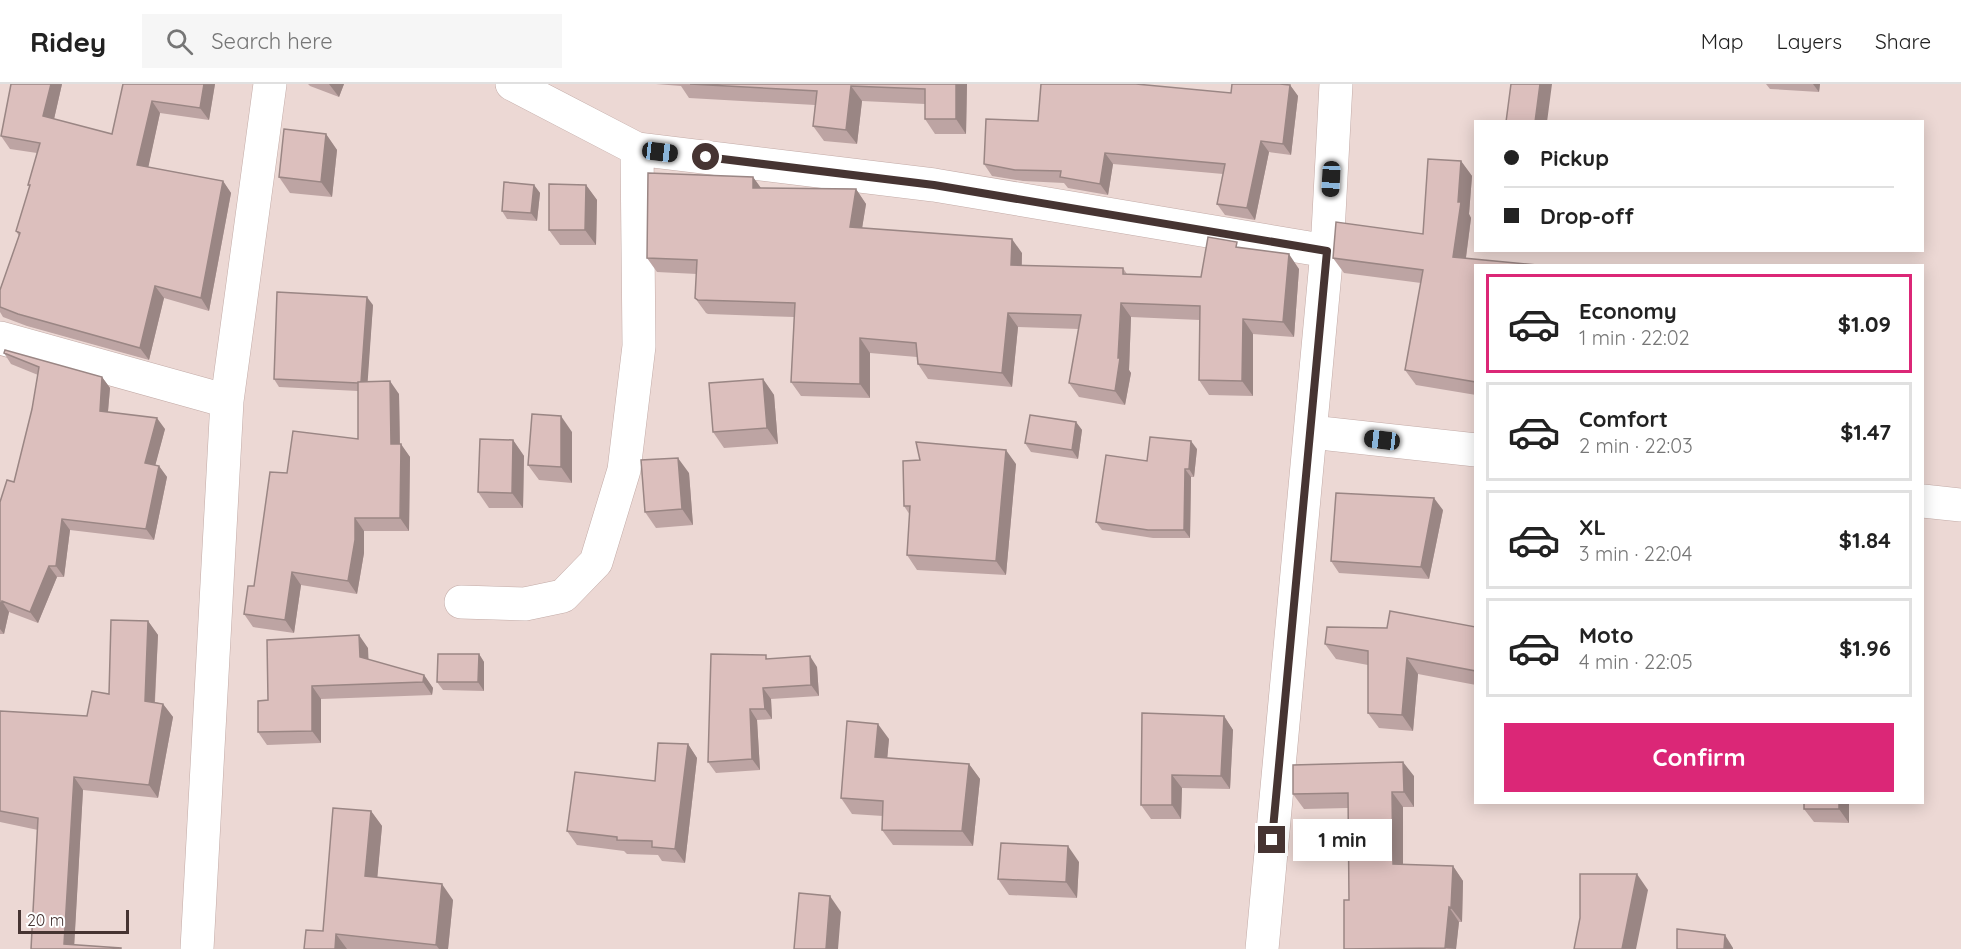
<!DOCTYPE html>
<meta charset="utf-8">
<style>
:root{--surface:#fff;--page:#f6f6f6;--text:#222;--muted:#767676;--line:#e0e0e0;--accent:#db2777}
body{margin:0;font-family:Quicksand,sans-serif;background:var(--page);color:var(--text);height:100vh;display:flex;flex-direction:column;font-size:22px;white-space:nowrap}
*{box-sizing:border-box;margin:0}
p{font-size:20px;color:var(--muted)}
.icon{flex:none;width:33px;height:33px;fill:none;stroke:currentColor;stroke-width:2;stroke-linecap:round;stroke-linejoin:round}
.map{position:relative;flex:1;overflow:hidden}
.drawer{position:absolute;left:1474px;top:180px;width:450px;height:540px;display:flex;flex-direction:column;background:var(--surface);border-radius:0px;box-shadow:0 3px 15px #0003}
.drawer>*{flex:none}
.guide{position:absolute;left:1474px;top:36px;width:450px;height:132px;border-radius:0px;box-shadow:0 3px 15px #0003;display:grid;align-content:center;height:132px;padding:0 30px;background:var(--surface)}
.scale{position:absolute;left:18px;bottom:15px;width:111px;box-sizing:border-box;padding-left:6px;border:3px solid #463432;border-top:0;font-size:16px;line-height:21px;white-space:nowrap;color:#463432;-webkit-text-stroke:4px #fff;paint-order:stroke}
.end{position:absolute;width:27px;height:27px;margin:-14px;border:8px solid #463432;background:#fff;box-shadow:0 0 0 3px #fff}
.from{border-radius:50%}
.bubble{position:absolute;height:42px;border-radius:0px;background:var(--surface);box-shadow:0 3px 15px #0003;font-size:20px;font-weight:800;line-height:42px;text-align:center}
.car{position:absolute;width:18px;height:36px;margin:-18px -9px;border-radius:8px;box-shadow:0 0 4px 2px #0007;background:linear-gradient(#222 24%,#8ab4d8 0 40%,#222 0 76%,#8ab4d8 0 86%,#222 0)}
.guide b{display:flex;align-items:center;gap:21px;height:57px;font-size:22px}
.guide b+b{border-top:2px solid var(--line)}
.guide i{width:15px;height:15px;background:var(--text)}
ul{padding:10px 0 0;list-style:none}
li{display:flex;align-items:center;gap:18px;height:99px;margin:0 12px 9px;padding:0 18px;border:3px solid var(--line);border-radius:0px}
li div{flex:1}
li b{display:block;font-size:22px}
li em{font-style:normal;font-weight:800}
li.active{border-color:var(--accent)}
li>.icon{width:54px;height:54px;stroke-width:1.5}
.action{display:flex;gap:12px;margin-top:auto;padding:12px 30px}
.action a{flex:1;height:69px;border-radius:0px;background:var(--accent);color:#fff;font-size:24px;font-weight:800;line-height:69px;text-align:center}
header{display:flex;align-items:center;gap:36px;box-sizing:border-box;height:84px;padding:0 30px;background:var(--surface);border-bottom:2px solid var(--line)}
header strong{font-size:28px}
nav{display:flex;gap:33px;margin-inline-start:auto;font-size:21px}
.search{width:420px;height:54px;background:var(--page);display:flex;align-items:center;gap:15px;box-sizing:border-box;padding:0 21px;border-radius:0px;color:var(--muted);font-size:22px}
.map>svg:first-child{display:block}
.residential{fill:#ecd8d4;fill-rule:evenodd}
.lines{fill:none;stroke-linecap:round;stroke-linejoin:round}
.minor-casing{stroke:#c3aba7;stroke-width:34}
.minor{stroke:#fff;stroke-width:33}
.wall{fill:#bda4a3}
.shaded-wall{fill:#9a8684}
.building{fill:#dcbfbd;stroke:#9a8684;stroke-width:1.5}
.route{stroke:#463432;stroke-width:8}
</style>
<header>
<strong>Ridey</strong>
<div class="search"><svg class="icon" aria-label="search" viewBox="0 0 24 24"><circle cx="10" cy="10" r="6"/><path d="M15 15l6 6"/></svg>Search here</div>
<nav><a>Map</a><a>Layers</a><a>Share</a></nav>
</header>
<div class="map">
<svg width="1961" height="865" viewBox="0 0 1961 865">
<rect width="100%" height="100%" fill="#f4e6e2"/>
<!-- residential -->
<path class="residential" d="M0 0H1961V865H0ZM1476 38H1923V166H1476ZM1476 182H1923V718H1476Z"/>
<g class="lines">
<defs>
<path id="minor" d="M512 0 637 65 934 101 1327 167
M0 254 227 317
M1311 348 1476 366
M1923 417 1961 421
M461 518 525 520 563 512 596 478 624 386 639 262 637 65
M197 865 227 317 270 0
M1262 865 1327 167 1336 0"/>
</defs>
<!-- minor casing -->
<use href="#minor" class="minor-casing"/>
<!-- minor -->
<use href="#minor" class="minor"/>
</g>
<!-- wall -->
<path class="wall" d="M62 0 54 35 112 50 123 0H215L209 36 160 29 148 83 223 97 231 109 209 227 164 214 149 276 27 242 3 233 0 228V206L19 152 16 147 30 103 28 101 37 69 10 65 1 52Z
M308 0H344L339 13 310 2Z
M656 0H967L966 50H935L925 35V20L862 17 857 60 824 57 813 42 815 21 689 14 681 2Z
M1766 0H1820L1819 8 1770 5Z
M1143 1 1231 9 1290 1 1298 12 1291 71 1269 68 1255 136 1225 131 1217 120 1223 90 1113 80 1108 111 1068 104 1064 99 1023 97 992 92 984 80 1038 37Z
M326 50 337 66 332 113 290 109 279 93Z
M1461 77 1472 92 1469 130 1471 134 1466 174 1476 182V311L1416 301 1405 286 1421 199 1344 189 1333 174 1423 150Z
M753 93 761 104 856 105 866 120 862 144 1022 169V182L1123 184 1127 190 1201 193 1241 164 1299 185 1294 253 1253 250V312L1209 311 1199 296 1200 236 1131 233 1129 286 1131 289 1125 321 1079 313 1069 299 1079 245 1018 243 1012 303 928 295 918 280 917 273 870 269V314L801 312 791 298 794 233 708 230 706 229 695 214 697 190 657 188 647 174Z
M534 101 540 109 537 137 507 135 502 127Z
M586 101 597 116 596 161H560L549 146Z
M373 221 367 297 399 310 400 360 410 373 409 447H364V469L357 510 301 501 294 549 253 543 244 530 254 502 358 355V307L279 303 274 295Z
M4 269 102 293 110 304 108 328 165 345 155 381 159 382 167 393 154 456 70 446 64 493H57L38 539 9 528 4 550H0V418L14 398 32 325 38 291 11 280Z
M763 295 774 311 778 360 724 364 713 348Z
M1076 338 1082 346 1078 375 1031 368 1025 359Z
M572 348V399L539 396 528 381Z
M513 356 524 372 523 424H489L478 408Z
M1197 365 1194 393H1191L1190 454H1153L1102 446 1096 438 1147 377Z
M920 376 1016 380 1006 491 917 486 907 471 910 431 904 422Z
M689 389 693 441 656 444 645 428Z
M1443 426 1429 495 1339 489 1331 477Z
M148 537 158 551 155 618 163 620 173 633 158 714 83 706 74 861 31 865 38 746 0 738V627L87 632 109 610Z
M1476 543V601L1418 590 1413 647 1379 644 1368 629V581L1336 575 1325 560 1387 544Z
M368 564V576L424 591 433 604 432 611 321 615V659L267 661 258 648 268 616Z
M479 570 484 578V607L443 606 437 598Z
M769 575 817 583 819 612 771 615 772 635 757 636 760 686 716 689 708 678Z
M1224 632 1233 646 1230 705 1182 704 1181 735H1151L1141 721Z
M889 655 887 674 969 680 980 695 973 762 893 761 882 746 883 732 852 730 841 714Z
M688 660 697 674 685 779 662 777 658 771 627 770 624 767 577 761 567 747 655 697Z
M1414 692V723H1403V781L1453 782 1463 797 1462 838H1459L1456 865H1345L1349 816 1348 724 1304 725 1293 710Z
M1849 718V739L1814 738 1804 725Z
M371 727 382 742 377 794 453 816 448 865H304L323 847Z
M1079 778 1077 814 1009 811 998 795Z"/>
<!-- shaded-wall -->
<path class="shaded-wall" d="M51 0H62L52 44 43 32Z
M204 0H215L209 36 200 24Z
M329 0H344L339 13Z
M956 0H967L966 50 956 35Z
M1540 0H1552L1547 38H1535Z
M1813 0H1820L1819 8Z
M1290 1 1298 12 1291 71 1283 60Z
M851 2 862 17 857 60 846 46Z
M152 17 160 29 146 94 137 81Z
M326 50 337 66 332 113 321 98Z
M1261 57 1269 68 1255 136 1247 124Z
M1105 69 1113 80 1108 111 1100 100Z
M1461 77 1472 92 1469 130 1471 134 1464 188 1453 173Z
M753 93 763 107 753 104Z
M223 97 231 109 209 227 201 214Z
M534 101 540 109 537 137 531 129Z
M586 101 597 116 596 161 585 146Z
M856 105 866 120 860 157 850 143Z
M1012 155 1022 169 1021 196 1011 181Z
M1289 170 1299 185 1294 253 1283 238Z
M155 202 164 214 149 276 140 264Z
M367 213 373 221 367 307 361 299Z
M1121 219 1131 233 1129 286 1131 289 1125 321 1115 307 1118 274Z
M1008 229 1018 243 1012 303 1002 289Z
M1243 235 1253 250V312L1242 297Z
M860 254 870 269V314L860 300Z
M102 293 110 304 107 338 100 327Z
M763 295 774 311 778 360 767 344Z
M390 297 399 310 400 373 391 360Z
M561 332 572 348V399L561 383Z
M157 334 165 345 153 390 145 379Z
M1076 338 1082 346 1078 375 1072 366Z
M513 356 524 372 523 424 512 409Z
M1191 357 1197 365 1194 393 1189 385Z
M401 360 410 373 409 447 400 434Z
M1006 366 1016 380 1006 491 996 477Z
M678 374 689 389 693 441 682 425Z
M159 382 167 393 154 456 146 445Z
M1185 385 1191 393 1190 454 1184 446Z
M1434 414 1443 426 1429 495 1421 483Z
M355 434 364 447V469L357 510 348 497Z
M62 435 70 446 64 493 56 482Z
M49 482 57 493 38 539 30 528Z
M292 488 301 501 294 549 285 536Z
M2 517 9 528 4 550 0 545V524Z
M148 537 158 551 154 630 145 617Z
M359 551 368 564 369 586 360 573Z
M479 570 484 578V607L478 598Z
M810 572 817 583 819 612 811 601Z
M1407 574 1418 590 1413 647 1402 631Z
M424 591 433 604 432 611 423 598Z
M312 602 321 615V659L312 647Z
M763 604 771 615 772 635 765 625Z
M163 620 173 633 158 714 149 701Z
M750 625 757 636 760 686 752 675Z
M1224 632 1233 646 1230 705 1221 692Z
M878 640 889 655 886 689 875 673Z
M688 660 697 674 685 779 675 765Z
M1403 678 1414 692V723L1404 708Z
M969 680 980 695 973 762 962 747Z
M1172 691 1182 704 1181 735 1172 721Z
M74 693 83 706 74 865 64 860Z
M1392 708 1403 723V795L1393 780Z
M1839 718H1849V739L1839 725Z
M371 727 382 742 376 808 365 792Z
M1068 762 1079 778 1077 814 1066 798Z
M1453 782 1463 797 1462 838 1451 824Z
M1637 790 1648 806 1636 865H1622Z
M442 800 453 816 448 865H439L436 861Z
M830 812 841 828 838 865H826Z
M1449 823 1459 838 1456 865 1445 864Z
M336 850 347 865H335Z
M1725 851 1733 864V865H1724Z"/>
<!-- building -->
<path class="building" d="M11 0H51L43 32 112 50 123 0H204L200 24 152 17 137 81 223 97 201 214 155 202 140 264 18 230 0 223V206L20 149 16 147 30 101H28L40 59 1 52Z
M690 0H956V35H925V5L851 2 846 46 813 42 817 7Z
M1041 0H1136L1231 9 1232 0H1280L1290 1 1283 60 1261 57 1247 124 1217 120 1225 80 1105 69 1100 100 1060 93 1061 87 1015 86 984 80 986 35 1038 37Z
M1511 0H1540L1535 38H1506Z
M284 45 326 50 321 98 279 93Z
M1428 75 1461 77 1458 118H1461L1453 173 1548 182H1476V298L1405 286 1423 186 1333 174 1336 138 1423 150Z
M648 89 753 93V104L856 105 850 143 1012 155 1011 181 1123 184V190L1201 193 1208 153 1237 158 1236 163 1289 170 1283 238 1243 235 1242 297 1199 296 1200 222 1121 219 1118 274H1120L1115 307 1069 299 1081 231 1008 229 1002 289 918 280 916 259 860 254V300L791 298 795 219 698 216 695 214 697 176 647 174Z
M504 98 534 101 531 129 502 127Z
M549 100 586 101 585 146H549Z
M277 208 367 213 361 298H358V299L274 295Z
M5 266 102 293 100 327 157 334 145 379 159 382 146 445 62 435 56 482H49L30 528 2 517 0 524V418L7 396 14 398 32 325 39 283 4 269Z
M763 295 767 344 713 348 709 299Z
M390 297 391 360H401L400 434H355V456L348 497 292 488 285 536 244 530 248 502H254L270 388 287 389 293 347 358 355V298Z
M532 330 561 332V383L528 381Z
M1030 331 1076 338 1072 366 1025 359Z
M1150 353 1191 357 1189 385H1185L1184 446H1148L1096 438 1106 371 1147 377Z
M480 355 513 356 512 409 478 408Z
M916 358 1006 366 996 477 907 471 910 422H904L903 377 920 376Z
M678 374 682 425 645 428 641 376Z
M1336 409 1434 414 1421 483 1331 477Z
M1390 527 1476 543V587L1407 574 1402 631 1368 629V567L1325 560 1327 543 1387 544Z
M111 536 148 537 145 617 163 620 149 701 74 693 64 860 121 864V865H31L38 734 0 727V627L87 632 92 607 109 610Z
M359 551 360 573 424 591 423 598 312 602V647L258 648V617L268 616 267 556Z
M438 570H479L478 598H437Z
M711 570 766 571V575L810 572 811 601 763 604 765 625H750L752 675 708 678Z
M1142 629 1224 632 1221 692 1172 691V721H1141Z
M847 637 878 640 875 673 969 680 962 747 882 746 883 717 841 714Z
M658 659 688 660 675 765 652 763V757L617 756V753L567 747 575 688 655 697Z
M1403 678 1404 708H1392L1393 780 1453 782 1451 824 1449 823 1445 864 1344 865V816H1349L1348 709 1293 710V681Z
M1804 718H1839V725H1804Z
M333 724 371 727 365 792 442 800 436 861 336 850 335 865H304L306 846 323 847Z
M1001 759 1068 762 1066 798 998 795Z
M1580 790H1637L1622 865H1574L1580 834Z
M799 809 830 812 826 865H794Z
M1677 845 1725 851 1724 865H1677Z"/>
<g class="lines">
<!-- route -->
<path class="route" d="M706 73 934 101 1327 167 1272 756"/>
</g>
</svg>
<div class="scale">20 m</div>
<i class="end from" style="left:706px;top:73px"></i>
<i class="end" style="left:1272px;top:756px"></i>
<div class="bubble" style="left:1293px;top:735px;width:99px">1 min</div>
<i class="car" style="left:660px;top:68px;rotate:97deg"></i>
<i class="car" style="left:1331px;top:95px;rotate:183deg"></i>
<i class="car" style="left:1382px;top:356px;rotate:277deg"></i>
<div class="guide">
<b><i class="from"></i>Pickup</b>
<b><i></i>Drop-off</b>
</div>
<section class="drawer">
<ul>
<li class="active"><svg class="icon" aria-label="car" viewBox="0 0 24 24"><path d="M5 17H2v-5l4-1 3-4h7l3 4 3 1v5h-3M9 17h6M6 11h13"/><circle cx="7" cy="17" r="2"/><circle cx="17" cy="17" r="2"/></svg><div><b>Economy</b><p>1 min · 22:02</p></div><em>$1.09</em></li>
<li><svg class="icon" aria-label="car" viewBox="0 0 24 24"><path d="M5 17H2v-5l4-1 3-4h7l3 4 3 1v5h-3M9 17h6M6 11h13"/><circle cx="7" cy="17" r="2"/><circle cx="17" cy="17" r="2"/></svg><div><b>Comfort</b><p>2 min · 22:03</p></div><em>$1.47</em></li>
<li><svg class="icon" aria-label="car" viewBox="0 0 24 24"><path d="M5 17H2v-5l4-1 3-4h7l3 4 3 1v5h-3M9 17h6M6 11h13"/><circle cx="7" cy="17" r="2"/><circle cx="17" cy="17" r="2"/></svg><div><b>XL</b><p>3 min · 22:04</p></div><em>$1.84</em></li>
<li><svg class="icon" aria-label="car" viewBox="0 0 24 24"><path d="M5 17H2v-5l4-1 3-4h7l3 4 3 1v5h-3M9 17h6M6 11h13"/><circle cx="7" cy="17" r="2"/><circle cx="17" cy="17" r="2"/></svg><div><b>Moto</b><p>4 min · 22:05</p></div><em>$1.96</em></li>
</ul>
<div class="action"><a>Confirm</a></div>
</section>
</div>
